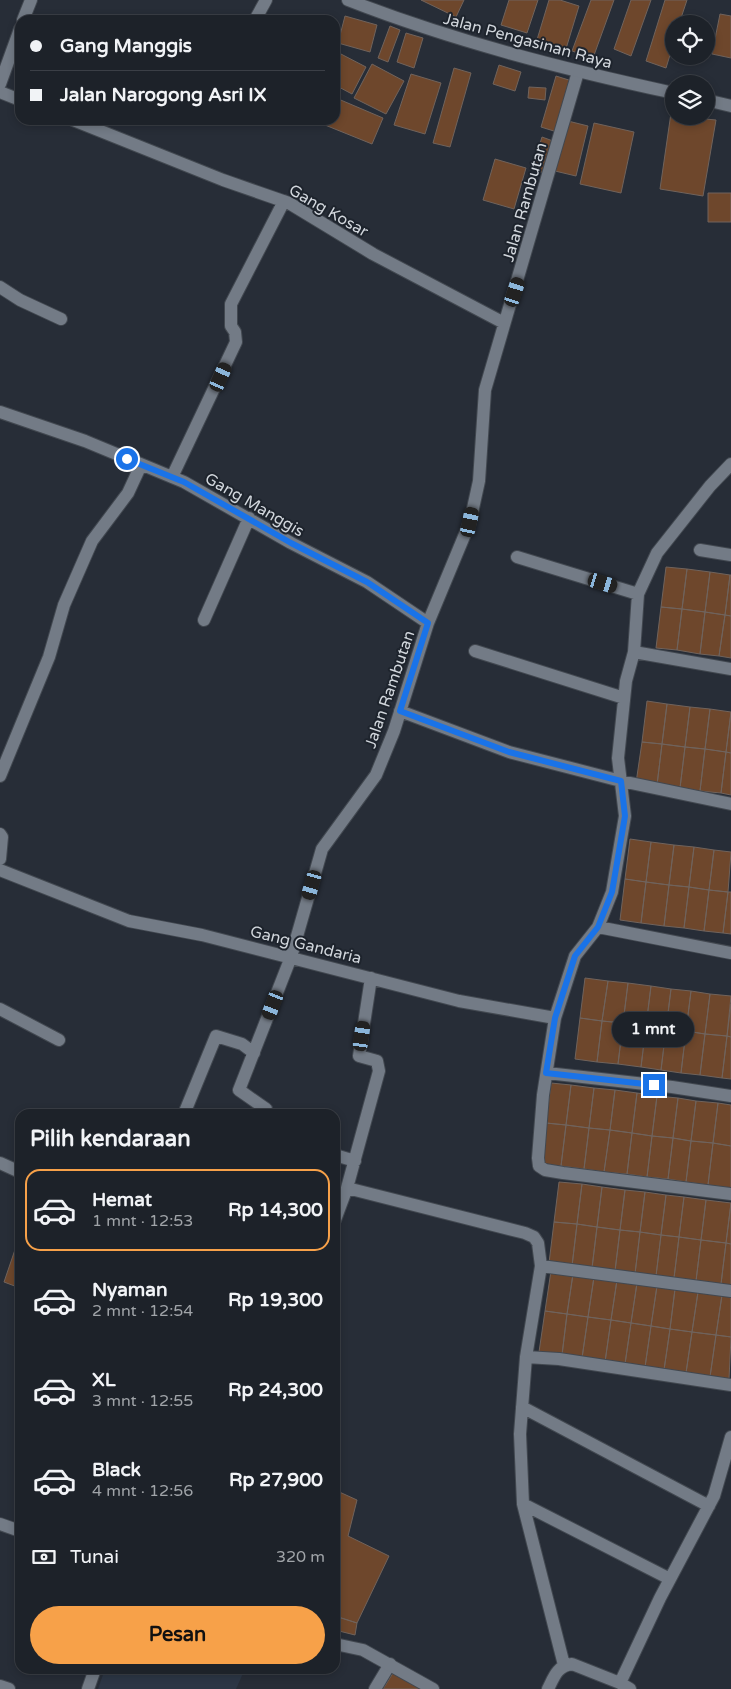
<!DOCTYPE html>
<html lang="id">
<meta charset="utf-8">
<style>
:root{--surface:#1d2229;--page:#2a2f35;--text:#f1f3f6;--muted:#a0a4a8;--line:#3b3f46;--accent:#f7a149}
body{margin:0;font-family:"Varela Round",sans-serif;background:var(--page);color:var(--text);height:100vh;display:flex;flex-direction:column;font-size:19px;white-space:nowrap}
*{box-sizing:border-box;margin:0}
p{font-size:16px;color:var(--muted)}
.icon{flex:none;width:28px;height:28px;fill:none;stroke:currentColor;stroke-width:2;stroke-linecap:round;stroke-linejoin:round}
.map{position:relative;flex:1;overflow:hidden}
.sheet{position:absolute;left:15px;top:1109px;width:325px;height:565px;display:flex;flex-direction:column;background:var(--surface);border-radius:15px;box-shadow:0 2px 8px #0003,0 0 0 1px var(--line)}
.sheet>*{flex:none}
.hud{position:absolute;left:15px;top:15px;width:325px;height:110px;border-radius:15px;box-shadow:0 2px 8px #0003,0 0 0 1px var(--line);display:grid;align-content:center;height:110px;padding:0 15px;background:var(--surface)}
.controls{position:absolute;left:665px;top:15px;display:grid;gap:10px}
.controls a{display:grid;place-items:center;width:50px;height:50px;border-radius:50%;background:var(--surface);box-shadow:0 2px 8px #0003,0 0 0 1px var(--line);font-size:25px}
.end{position:absolute;width:22px;height:22px;margin:-11px;border:6px solid #1a73e8;background:#fff;box-shadow:0 0 0 2px #fff}
.from{border-radius:50%}
.bubble{position:absolute;height:35px;border-radius:18px;background:var(--surface);box-shadow:0 2px 8px #0003,0 0 0 1px var(--line);font-size:16px;font-weight:700;line-height:35px;text-align:center}
.car{position:absolute;width:15px;height:30px;margin:-15px -8px;border-radius:6px;box-shadow:0 0 4px 1px #0007;background:linear-gradient(#222 24%,#8ab4d8 0 40%,#222 0 76%,#8ab4d8 0 86%,#222 0)}
.hud b{display:flex;align-items:center;gap:18px;height:48px;font-size:19px}
.hud b+b{border-top:1px solid var(--line)}
.hud i{width:12px;height:12px;background:var(--text)}
ul{padding:0;list-style:none}
li{display:flex;align-items:center;gap:15px;height:82px;margin:0 10px 8px;padding:0 5px;border:2px solid transparent;border-radius:15px}
li div{flex:1}
li b{display:block;font-size:19px}
li em{font-style:normal;font-weight:700}
li.active{border-color:var(--accent)}
li>.icon{width:45px;height:45px;stroke-width:1.5}
h2{padding:0 15px;font-size:22px;line-height:60px}
.pay{display:flex;align-items:center;gap:12px;height:55px;padding:0 15px;font-size:19px}
.pay p{margin-inline-start:auto}
.primary-button{display:flex;gap:10px;margin-top:auto;padding:10px 15px}
.primary-button a{flex:1;height:58px;border-radius:30px;background:var(--accent);color:#111;font-size:20px;font-weight:700;line-height:58px;text-align:center}
.map>svg:first-child{display:block}
.built{fill:#2c3645}
.building{fill:#6e472c;stroke:#70635c}
.lines{fill:none;stroke-linecap:round;stroke-linejoin:round}
.minor-casing{stroke:#424850;stroke-width:14}
.tertiary-casing{stroke:#424850;stroke-width:14}
.minor{stroke:#737b86;stroke-width:12}
.tertiary{stroke:#737b86;stroke-width:12}
.route{stroke:#1a73e8;stroke-width:6}
.labels{text-anchor:middle;stroke-width:4;stroke-linejoin:round;paint-order:stroke}
.street-label{font-size:16px;fill:#d2d7dd;stroke:#1e242d}
</style>
<div class="map">
<svg width="731" height="1689" viewBox="0 0 731 1689">
<rect width="100%" height="100%" fill="#272d37"/>
<!-- built -->
<path class="built" d="M105 1669H245L236 1689H98Z"/>
<!-- building -->
<path class="building" d="M421 0H464L456 17Z
M509 0H538L527 33 501 25Z
M549 0H560L579 6 565 52 536 43Z
M591 0H614L593 58 572 51Z
M631 0H651L631 56 614 49Z
M665 0H687L679 24H674V42L666 68 646 61Z
M720 14 731 16V58L712 54Z
M345 16 377 25 370 52 338 43Z
M390 26 400 30 388 62 378 58Z
M406 33 423 38 414 68 397 62Z
M339 53 366 67 352 94 335 85V61Z
M372 64 404 81 386 114 354 98Z
M499 65 521 72 515 91 493 84Z
M454 68 471 73 450 147 433 143Z
M411 74 441 83 425 134 394 125Z
M556 76 572 81 557 132 541 127Z
M529 87 546 88 545 100 528 98Z
M336 98 383 118 372 144 325 125 327 120H335Z
M671 113 674 116 716 120 703 196 660 189Z
M568 121 588 126 576 176 555 171Z
M594 123 634 132 621 193 580 184Z
M542 137 553 141 544 173 532 169Z
M495 159 526 168 514 209 483 200Z
M708 193H731V222H708Z
M666 567 687 569 682 609 661 607Z
M687 569 710 572 705 612 682 609Z
M710 572 730 575 725 615 705 612Z
M730 575H731V616L725 615Z
M661 607 682 609 677 650 656 648Z
M682 609 705 612 700 654 677 650Z
M705 612 725 615 719 656 700 654Z
M725 615 731 616V658L719 656Z
M647 701 667 704 662 744 642 742Z
M667 704 690 707 685 747 662 744Z
M690 707 710 709 705 749 685 747Z
M710 709 731 712 726 752 705 749Z
M731 712V753L726 752Z
M642 742 662 744 657 785 636 783Z
M662 744 685 747 680 788 657 785Z
M685 747 705 749 700 791 680 788Z
M705 749 726 752 721 793 700 791Z
M726 752 731 753V795L721 793Z
M630 839 651 842 646 882 625 879Z
M651 842 674 845 669 885 646 882Z
M674 845 694 847 689 887 669 885Z
M694 847 714 850 709 890 689 887Z
M714 850 731 852 728 892 709 890Z
M625 879 646 882 641 923 620 920Z
M646 882 669 885 664 926 641 923Z
M669 885 689 887 684 928 664 926Z
M689 887 709 890 704 931 684 928Z
M709 890 728 892 723 933 704 931Z
M728 892H731V934L723 933Z
M585 978 608 981 602 1021 580 1018Z
M608 981 628 983 623 1023 602 1021Z
M628 983 651 986 646 1026 623 1023Z
M651 986 671 989 666 1029 646 1026Z
M671 989 691 991 686 1031 666 1029Z
M691 991 710 994 705 1034 686 1031Z
M710 994 731 996 727 1036 705 1034Z
M731 1004V1037L727 1036Z
M580 1018 602 1021 597 1062 575 1059Z
M602 1021 623 1023 618 1064 597 1062Z
M623 1023 646 1026 641 1067 618 1064Z
M646 1026 666 1029 661 1070 641 1067Z
M666 1029 686 1031 681 1073 661 1070Z
M686 1031 705 1034 700 1075 681 1073Z
M705 1034 727 1036 722 1078 700 1075Z
M727 1036 731 1037V1079L722 1078Z
M551 1083 571 1085 566 1125 546 1123Z
M571 1085 594 1088 589 1128 566 1125Z
M594 1088 615 1090 610 1130 589 1128Z
M615 1090 637 1093 632 1133 610 1130Z
M637 1093 657 1096 652 1136 632 1133Z
M657 1096 678 1098 673 1138 652 1136Z
M678 1098 696 1101 691 1141 673 1138Z
M696 1101 718 1103 713 1143 691 1141Z
M718 1103 731 1105V1146L713 1143Z
M546 1123 566 1125 561 1166 541 1164Z
M566 1125 589 1128 584 1169 561 1166Z
M589 1128 610 1130 604 1172 584 1169Z
M610 1130 632 1133 627 1174 604 1172Z
M632 1133 652 1136 647 1177 627 1174Z
M652 1136 673 1138 668 1179 647 1177Z
M673 1138 691 1141 686 1182 668 1179Z
M691 1141 713 1143 708 1185 686 1182Z
M713 1143 731 1146V1188L708 1185Z
M559 1182 582 1184 577 1224 554 1222Z
M582 1184 602 1187 597 1227 577 1224Z
M602 1187 625 1190 620 1230 597 1227Z
M625 1190 645 1192 640 1232 620 1230Z
M645 1192 666 1195 661 1235 640 1232Z
M666 1195 684 1197 679 1237 661 1235Z
M684 1197 706 1200 701 1240 679 1237Z
M706 1200 731 1203 726 1243 701 1240Z
M731 1203V1244L726 1243Z
M554 1222 577 1224 572 1266 549 1263Z
M577 1224 597 1227 592 1268 572 1266Z
M597 1227 620 1230 615 1271 592 1268Z
M620 1230 640 1232 635 1274 615 1271Z
M640 1232 661 1235 656 1276 635 1274Z
M20 1235V1288L4 1282Z
M661 1235 679 1237 674 1278 656 1276Z
M679 1237 701 1240 696 1281 674 1278Z
M701 1240 726 1243 721 1284 696 1281Z
M726 1243 731 1244V1285L721 1284Z
M551 1271 573 1274 567 1314 545 1311Z
M573 1274 594 1277 588 1317 567 1314Z
M594 1277 617 1280 611 1320 588 1317Z
M617 1280 637 1283 631 1323 611 1320Z
M637 1283 657 1286 651 1326 631 1323Z
M657 1286 675 1289 670 1329 651 1326Z
M675 1289 698 1292 692 1332 670 1329Z
M698 1292 722 1295 716 1335 692 1332Z
M722 1295 731 1297V1337L716 1335Z
M545 1311 567 1314 562 1355 539 1352Z
M567 1314 588 1317 582 1358 562 1355Z
M588 1317 611 1320 605 1362 582 1358Z
M611 1320 631 1323 625 1364 605 1362Z
M631 1323 651 1326 645 1367 625 1364Z
M651 1326 670 1329 664 1370 645 1367Z
M670 1329 692 1332 686 1373 664 1370Z
M692 1332 716 1335 710 1377 686 1373Z
M716 1335 731 1337 729 1379 710 1377Z
M335 1490 357 1500 348 1536 389 1556 357 1623 335 1616Z
M335 1616 357 1623 355 1635 335 1630Z
M393 1673 423 1689H383Z"/>
<g class="lines">
<defs>
<path id="minor" d="M255 20 266 0
M0 92 20 100
M73 120 223 180 289 203 373 254 504 323
M0 287 20 300 61 319
M0 412 85 441 184 482 291 543 367 582 428 623
M731 464 710 486 657 553 638 594 634 652 626 681 618 758 625 816 612 892 598 927 575 956 555 1018 543 1095 538 1158 539 1166 545 1170 563 1173 731 1194
M172 477 236 342 235 332 231 326V304L284 201
M700 550 731 555
M517 557 638 594
M204 620 249 518
M475 651 624 698
M634 652 731 669
M400 711 509 752 621 781 731 804
M0 776 49 657 64 605 92 541 128 493 141 465
M0 870 129 921 202 935 459 1001 555 1018
M598 927 731 953
M0 1009 59 1040
M547 1073 672 1087 731 1096
M184 1114 216 1036 242 1044 254 1053
M265 1114 266 1109 239 1090 291 957 322 849 376 775 394 731 428 623 470 522 479 481 485 390 578 72
M335 1155 355 1161
M0 1163 20 1172
M347 1188 525 1233 534 1237 538 1243 541 1266 526 1357 520 1434 523 1504 564 1665
M335 1220 347 1188 379 1071 377 1061 359 1056 371 978
M541 1266 731 1291
M526 1357 559 1359 731 1385
M522 1407 709 1506
M523 1504 670 1579
M0 1686 9 1689
M88 1689 95 1669
M375 1689 390 1664
M548 1689C554 1677 557 1666 572 1664L620 1683
M630 1689 620 1683 660 1598 714 1496 731 1437"/>
<path id="tertiary" d="M348 0C453 41 563 69 674 93
M23 20 31 0
M0 84 20 29
M706 100 731 106
M0 834 2 837 0 859
M0 1524 20 1531
M335 1644 363 1650 433 1689"/>
</defs>
<!-- minor casing -->
<use href="#minor" class="minor-casing"/>
<!-- tertiary casing -->
<use href="#tertiary" class="tertiary-casing"/>
<!-- minor -->
<use href="#minor" class="minor"/>
<!-- tertiary -->
<use href="#tertiary" class="tertiary"/>
</g>
<g class="lines">
<!-- route -->
<path class="route" d="M127 459 184 482 291 543 367 582 428 623 400 711 509 752 621 781 625 816 612 892 598 927 575 956 555 1018 546 1073 654 1085"/>
</g>
<g class="labels">
<!-- street labels -->
<g class="street-label">
<text transform="translate(528 40) rotate(15)" y="6">Jalan Pengasinan Raya</text>
<text transform="translate(524 202) rotate(-74)" y="6">Jalan Rambutan</text>
<text transform="translate(329 210) rotate(30)" y="6">Gang Kosar</text>
<text transform="translate(255 504) rotate(30)" y="6">Gang Manggis</text>
<text transform="translate(389 689) rotate(-71)" y="6">Jalan Rambutan</text>
<text transform="translate(306 944) rotate(14)" y="6">Gang Gandaria</text>
</g>
</g>
</svg>
<div class="controls">
<a><svg class="icon" aria-label="locate" viewBox="0 0 24 24"><circle cx="12" cy="12" r="6"/><path d="M12 2v4M12 18v4M2 12h4M18 12h4"/></svg></a>
<a><svg class="icon" aria-label="layers" viewBox="0 0 24 24"><path d="M12 4l9 5-9 5-9-5zM3 14l9 5 9-5"/></svg></a>
</div>
<i class="end from" style="left:127px;top:459px"></i>
<i class="end" style="left:654px;top:1085px"></i>
<div class="bubble" style="left:612px;top:1012px;width:82px">1 mnt</div>
<i class="car" style="left:515px;top:292px;rotate:18deg"></i>
<i class="car" style="left:221px;top:377px;rotate:24deg"></i>
<i class="car" style="left:470px;top:522px;rotate:12deg"></i>
<i class="car" style="left:603px;top:583px;rotate:107deg"></i>
<i class="car" style="left:312px;top:885px;rotate:196deg"></i>
<i class="car" style="left:273px;top:1005px;rotate:201deg"></i>
<i class="car" style="left:362px;top:1036px;rotate:8deg"></i>
<div class="hud">
<b><i class="from"></i>Gang Manggis</b>
<b><i></i>Jalan Narogong Asri IX</b>
</div>
<section class="sheet">
<h2>Pilih kendaraan</h2>
<ul>
<li class="active"><svg class="icon" aria-label="car" viewBox="0 0 24 24"><path d="M5 17H2v-5l4-1 3-4h7l3 4 3 1v5h-3M9 17h6M6 11h13"/><circle cx="7" cy="17" r="2"/><circle cx="17" cy="17" r="2"/></svg><div><b>Hemat</b><p>1 mnt · 12:53</p></div><em>Rp 14,300</em></li>
<li><svg class="icon" aria-label="car" viewBox="0 0 24 24"><path d="M5 17H2v-5l4-1 3-4h7l3 4 3 1v5h-3M9 17h6M6 11h13"/><circle cx="7" cy="17" r="2"/><circle cx="17" cy="17" r="2"/></svg><div><b>Nyaman</b><p>2 mnt · 12:54</p></div><em>Rp 19,300</em></li>
<li><svg class="icon" aria-label="car" viewBox="0 0 24 24"><path d="M5 17H2v-5l4-1 3-4h7l3 4 3 1v5h-3M9 17h6M6 11h13"/><circle cx="7" cy="17" r="2"/><circle cx="17" cy="17" r="2"/></svg><div><b>XL</b><p>3 mnt · 12:55</p></div><em>Rp 24,300</em></li>
<li><svg class="icon" aria-label="car" viewBox="0 0 24 24"><path d="M5 17H2v-5l4-1 3-4h7l3 4 3 1v5h-3M9 17h6M6 11h13"/><circle cx="7" cy="17" r="2"/><circle cx="17" cy="17" r="2"/></svg><div><b>Black</b><p>4 mnt · 12:56</p></div><em>Rp 27,900</em></li>
</ul>
<div class="pay"><svg class="icon" aria-label="cash" viewBox="0 0 24 24"><path d="M3 7h18v10H3z"/><circle cx="12" cy="12" r="2"/></svg>Tunai<p>320 m</p></div>
<div class="primary-button"><a>Pesan</a></div>
</section>
</div>
